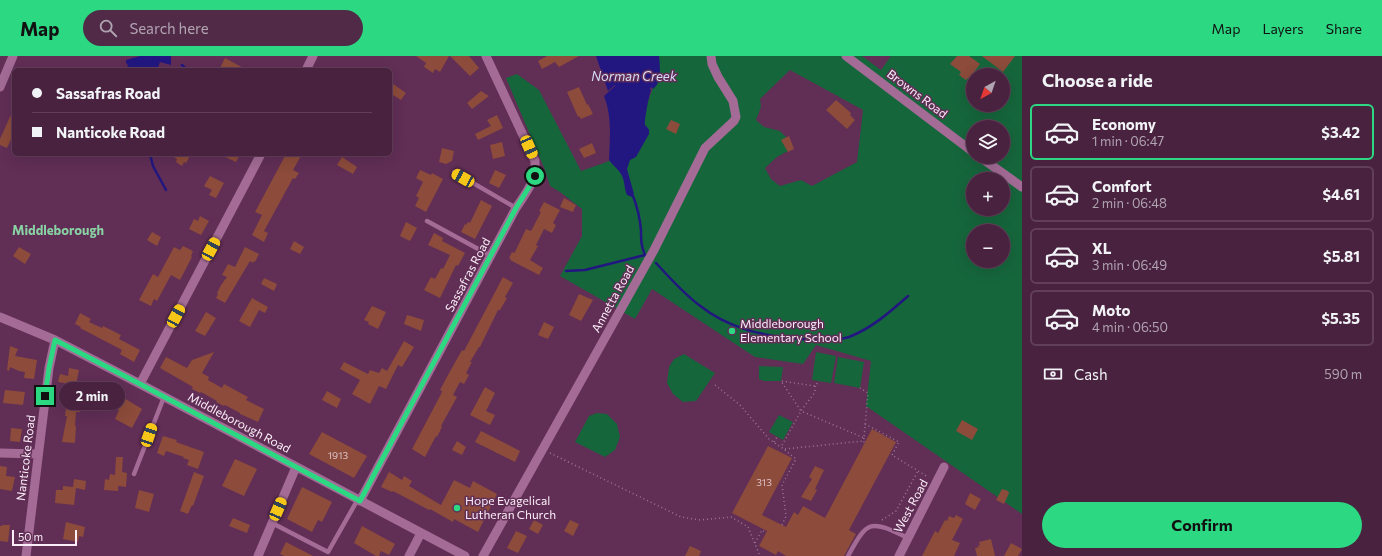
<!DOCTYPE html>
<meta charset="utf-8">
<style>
:root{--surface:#492240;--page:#502a47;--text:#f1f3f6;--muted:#b1a4b1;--line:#613f59;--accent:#2dd883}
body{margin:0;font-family:Commissioner,sans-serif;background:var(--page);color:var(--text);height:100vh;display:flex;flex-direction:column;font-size:15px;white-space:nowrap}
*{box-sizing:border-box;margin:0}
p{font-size:13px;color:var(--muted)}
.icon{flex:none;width:22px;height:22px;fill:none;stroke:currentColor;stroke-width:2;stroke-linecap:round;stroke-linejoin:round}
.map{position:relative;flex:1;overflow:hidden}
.side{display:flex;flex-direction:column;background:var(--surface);width:360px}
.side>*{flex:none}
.banner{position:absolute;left:12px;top:12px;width:380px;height:88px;border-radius:6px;box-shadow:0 4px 16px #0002,0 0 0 1px var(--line);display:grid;align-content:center;height:88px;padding:0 20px;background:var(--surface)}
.needle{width:26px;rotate:220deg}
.fabs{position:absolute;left:966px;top:12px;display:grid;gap:8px}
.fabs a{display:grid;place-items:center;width:44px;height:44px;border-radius:50%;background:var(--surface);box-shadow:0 4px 16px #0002,0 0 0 1px var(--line);font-size:20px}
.scale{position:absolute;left:12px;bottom:10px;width:65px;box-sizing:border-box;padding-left:4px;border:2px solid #fbeef8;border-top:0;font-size:11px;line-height:14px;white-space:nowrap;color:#fbeef8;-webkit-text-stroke:3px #612e56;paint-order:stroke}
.end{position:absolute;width:18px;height:18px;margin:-9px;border:5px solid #2dd883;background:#111;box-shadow:0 0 0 2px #111}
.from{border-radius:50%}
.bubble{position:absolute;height:28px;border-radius:14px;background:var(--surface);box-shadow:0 4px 16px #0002,0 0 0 1px var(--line);font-size:13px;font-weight:700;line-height:28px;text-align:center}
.car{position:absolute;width:12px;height:24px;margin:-12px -6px;border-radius:5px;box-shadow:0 0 3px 1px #0007;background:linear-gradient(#f5c518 24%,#345 0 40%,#f5c518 0 76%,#345 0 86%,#f5c518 0)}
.banner b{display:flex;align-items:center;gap:14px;height:38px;font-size:15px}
.banner b+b{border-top:1px solid var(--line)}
.banner i{width:10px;height:10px;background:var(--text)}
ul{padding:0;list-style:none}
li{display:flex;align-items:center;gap:12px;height:56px;margin:0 8px 6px;padding:0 12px;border:2px solid var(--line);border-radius:6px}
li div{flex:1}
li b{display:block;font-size:15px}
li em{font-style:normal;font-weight:700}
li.selected{border-color:var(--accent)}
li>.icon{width:36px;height:36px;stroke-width:1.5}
h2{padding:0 20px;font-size:18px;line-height:48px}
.pay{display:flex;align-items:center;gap:10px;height:44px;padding:0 20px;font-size:15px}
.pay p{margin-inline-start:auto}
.action{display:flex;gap:8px;margin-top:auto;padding:8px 20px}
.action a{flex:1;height:46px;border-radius:24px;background:var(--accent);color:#111;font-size:16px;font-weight:700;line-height:46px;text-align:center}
header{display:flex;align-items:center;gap:24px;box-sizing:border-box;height:56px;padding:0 20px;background:var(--accent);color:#111}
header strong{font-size:19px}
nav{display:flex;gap:22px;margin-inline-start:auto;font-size:14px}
.search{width:280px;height:36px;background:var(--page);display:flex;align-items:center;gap:10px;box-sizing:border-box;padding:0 14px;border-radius:22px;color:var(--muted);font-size:15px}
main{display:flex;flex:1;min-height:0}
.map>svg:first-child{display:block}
.green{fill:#16663c;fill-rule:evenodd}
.water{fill:#221780}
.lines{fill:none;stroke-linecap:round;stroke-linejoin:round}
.stream{stroke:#221780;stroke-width:2.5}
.building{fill:#8c4b3b}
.path{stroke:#9c7794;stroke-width:1.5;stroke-dasharray:1 3;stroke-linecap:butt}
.lane{stroke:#a36b96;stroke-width:4.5}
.street{stroke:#a36b96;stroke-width:9}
.route{stroke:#2dd883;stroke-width:5}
.poi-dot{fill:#2dd883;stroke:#612e56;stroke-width:1.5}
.labels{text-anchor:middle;stroke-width:3;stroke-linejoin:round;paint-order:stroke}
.number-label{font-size:10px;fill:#dfc5c9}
.street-label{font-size:12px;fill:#fbeef8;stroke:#612e56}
.poi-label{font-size:12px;fill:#fbeef8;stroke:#612e56;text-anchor:start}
.water-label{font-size:13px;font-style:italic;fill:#d7defa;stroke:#612e56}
.neighbourhood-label{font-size:13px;font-weight:bold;fill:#88d2a3;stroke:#612e56}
</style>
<header>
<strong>Map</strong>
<div class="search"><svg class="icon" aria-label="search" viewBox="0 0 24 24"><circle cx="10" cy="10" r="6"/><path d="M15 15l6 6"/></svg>Search here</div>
<nav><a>Map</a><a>Layers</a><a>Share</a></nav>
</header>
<main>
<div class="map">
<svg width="1022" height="500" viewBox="0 0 1022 500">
<rect width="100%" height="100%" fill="#612e56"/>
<!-- green -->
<path class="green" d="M655 0H862L881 14 891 0H1022V458L866 350 871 305 816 289 803 308 755 301 652 233 635 263 560 220 582 180V153L560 136 550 130 545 114 506 22 517 18 539 34 581 115 604 107 630 96 656 23ZM790 14 863 54 857 106 812 130 801 124 780 130 771 123 765 112 777 101 788 95 790 85 780 75 764 71 756 64 761 51 760 43ZM973 19H1003V49H973ZM973 71H1003V101H973ZM973 123H1003V153H973ZM973 175H1003V205H973Z
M816 296 836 300 831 327 812 324Z
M684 298 715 317 696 345 683 346 673 338 667 327 669 311 674 303Z
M838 301 864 306 860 332 834 327Z
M759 310 783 311 781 325H764L759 323Z
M597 357 607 358 617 368 620 381 615 394 605 401 575 386 589 360Z
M779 359 793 366 783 384 769 376Z"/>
<!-- water -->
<path class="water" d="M140 0H171V9L160 6 157 14 131 13 126 7V4Z
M596 0H659C660 10 662 27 653 33L651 31 650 33 651 34C649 39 644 66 645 69 646 70 649 73 649 74V78L636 101 630 104 627 113 634 138 632 141 627 139C624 133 625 126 622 120 619 113 613 110 609 104 610 82 612 60 604 40L616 29H615L608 35Z"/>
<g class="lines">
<!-- stream -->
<path class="stream" d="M182 9 187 14
M126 14 129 11
M150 98 153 110 166 134
M656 207C669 221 683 237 699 249 729 273 763 280 801 283 816 284 833 286 849 281 872 272 890 256 908 240
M566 215 585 214 645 199C641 190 641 184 641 174 640 164 637 150 633 140"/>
</g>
<!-- building -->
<path class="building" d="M416 0H449L440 16 435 13 433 17 424 11 426 7Z
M450 0H469L479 12 470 20Z
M547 0H579L559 11 555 6 542 13 538 5Z
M957 0H969L980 8 969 23 968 22 966 24 959 19 961 16 950 8Z
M982 0H1015L1003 16Z
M225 2 247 14H219Z
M390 26 406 37 401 44 390 37Z
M579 31 587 49 588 48 593 58 581 63 579 60 578 61 567 36Z
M481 35 489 40 472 53 467 47Z
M836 44 851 57 850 59 855 64 847 73 826 54Z
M14 52V77L7 92 0 89V83Z
M497 59 503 72 478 84 475 78 491 70 487 64Z
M671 64 680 68 676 78 666 73Z
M789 80 794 93 788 96 781 84Z
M502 86 505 100 493 103 490 89Z
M592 87 596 97 584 102 579 93Z
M442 92 454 95 452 105 446 108 439 106Z
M169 98H186L190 100 186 107 184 106 182 110 176 106 177 103Z
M219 98H240L236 106Z
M286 98H302L293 114 299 117 295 123 293 122 264 175 268 177 264 186 252 179 262 159 255 156Z
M342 101 357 111 353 118 337 109Z
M420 114 431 119 432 117 443 123 426 156 415 150 419 142 416 140 423 126 416 122Z
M495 114 506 119 499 132 489 127Z
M210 120 224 127 216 142 209 139 212 134 204 130Z
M564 142 576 149 573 156 560 151Z
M481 144 492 150 475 183 461 176 465 168 466 169 468 166 470 167Z
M544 146 560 154 553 167 556 169 552 177 544 173 536 189 538 190 530 204 543 212 539 219 510 204 511 203 509 202 512 196 514 197 515 196 526 173 531 175 541 156 539 155Z
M200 160 209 165 201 179 189 173 194 163 198 165Z
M406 166 417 172 410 185 400 180Z
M152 176 161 181 157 190 147 184Z
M434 177 443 182 442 185 465 197 458 210 456 209 440 242 424 234 431 221 435 223 441 212 443 213 450 199 428 189Z
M294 185 304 191 300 198 290 193Z
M183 190 193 195 191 200 192 201 180 224 171 219 157 245 154 243 151 250 139 244 153 218 158 221 174 191 180 194Z
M19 191 31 198 25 208 13 200Z
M245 191 259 198 255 206 254 205 253 207 250 205 225 247 216 242 218 238 217 237 221 229 227 221 222 219 228 208 235 211Z
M503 221 513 227 505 241 507 242 500 254H498L480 291H479L470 306H472L466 317 469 319 464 328 460 326 453 339 457 341 441 370 442 371 437 381 436 380 425 401 412 393 441 338 442 335 440 334 448 319 462 294 464 295Z
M264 222 277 228 274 235 261 228Z
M579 238 593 244 581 265 569 259Z
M252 242 268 251 265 257 259 254 250 271 239 265Z
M372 250 386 256 378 273 368 268 369 266 364 264Z
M206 256 216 262 205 280 195 275Z
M80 257 91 263 89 266 102 272 103 270 121 279 119 283 140 294 134 306 120 298 122 294 80 272 81 271 75 268Z
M407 259 424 264 421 275 404 268Z
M544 266 554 271 548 283 538 279Z
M404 285 414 291 402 311 398 309 386 333 379 330 370 348 352 338 360 324 340 313 344 306 368 318 370 314 379 317 382 312 387 315Z
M10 290 18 293 15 300 37 304 34 323 24 322 25 316 19 315 10 311 9 315 7 314Z
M214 296 202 317 209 321 208 324 222 332 224 328 248 341 246 344 264 353 258 366 240 358V357L225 349 224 350 216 346 217 345 201 336 200 337 192 333 193 331 160 312 166 301 187 312 192 304Z
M69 312 79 314 76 329 58 326 60 318 68 320Z
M485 331 495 337 486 355 495 359 490 369 470 359Z
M5 334 25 336 23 349 3 347Z
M327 335 341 343 337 352 322 344Z
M98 337 112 339 123 345 124 342 142 353 132 372 115 363 119 354 108 348 97 347Z
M67 344 81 345 80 356H76L75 370H76L75 387 62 386 67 360H65Z
M962 364 978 373 972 384 956 375Z
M11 372 22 373 20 386 10 385Z
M872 373 896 386 849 474 856 478 844 500H786L778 495 776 499 759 490 767 475 732 457 768 390 792 402 762 459 786 471 794 456 798 459 803 450 825 462Z
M481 375 520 395 515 406 475 386Z
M322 376 367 400 354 422 309 398Z
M163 380 177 384 176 386 204 396 198 413 187 409 189 404 183 402 184 401 166 395 164 400 157 397Z
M457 385 466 391 462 399 452 394Z
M116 401H123L122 416 127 417 126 431 118 430V435L104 434 105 423 109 424 110 418 115 419Z
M235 403 257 413 244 440 222 430Z
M0 410 7 411 6 420 15 421 12 435 0 433Z
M815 410 824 414 815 433 817 434 811 445 801 441 812 423 809 421Z
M194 416 204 420 193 450 192 449 188 458 180 455Z
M389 416 402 424 404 420 412 425 409 430 441 449 454 424 470 432 473 425 497 438 478 476 454 463 453 466 430 453 429 454 393 435 392 436 381 431Z
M74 423 86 425 85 434 76 432 74 449 55 447 56 434H63V430L73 431Z
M302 431 332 446 322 466 318 464 312 476 287 463Z
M1002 433 1008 435 1009 437 1004 448 996 444Z
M139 434 154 438 149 456 135 452Z
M970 437 981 443 975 454 965 448Z
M956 459 963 463 952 484 960 487 954 500H922L935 475 938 477 945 464 947 465 949 460 954 462Z
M233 462 250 469 247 477 229 470Z
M534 464 543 469 538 478 529 473Z
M570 464 579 468 573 480 564 475Z
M66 466 85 471 83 481 79 480 78 486 63 483Z
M2 469H10L8 486 0 485V470H2Z
M362 470 395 488 389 499 381 495 379 500H376L354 487Z
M516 475 527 480 518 497 507 492Z
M991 483 995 500H977L975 492 979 491 978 489H980L979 486Z
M286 486 313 500H284L280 498Z
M1011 487 1022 493 1018 500H1004Z
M690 490 701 495 699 500H685Z"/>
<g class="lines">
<!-- path -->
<path class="path" d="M715 329 740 349 769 383 782 392
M815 330V336L801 355 864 382 868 337 860 332
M865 368 899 386 892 399 928 421
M864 382 863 385 865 387
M774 386 777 381
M785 393 863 385
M550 397 681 461 700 464 731 461 748 471 760 500
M882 464 896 455 918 415
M782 469 786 460 782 429 796 403 781 391 801 355 781 325 815 330 819 325
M755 487 762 474 766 477"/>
<!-- lane -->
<path class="lane" d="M454 116 516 152
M427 165 491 200
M134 418 164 341
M272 467 328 496 358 443
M848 500C868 463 870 464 908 482"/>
<!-- street -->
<path class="street" d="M846 0 973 96
M306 14 313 0
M0 31 13 0
M980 101 1022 131
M0 261 55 284 140 328 465 500
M140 328 261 98
M0 397 38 398
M360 445 516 152C527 135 536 126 535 105L486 0
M26 500 49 312 55 284
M258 500 296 411
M409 500 421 477
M483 500 654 194 705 92 734 65 736 61 733 45 718 21 712 8 711 0
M899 500 944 411"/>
</g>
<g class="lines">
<!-- route -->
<path class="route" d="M45 340 49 312 55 284 140 328 360 445 516 152 531 128 535 120"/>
</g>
<!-- markers -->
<g class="poi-dot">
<circle cx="732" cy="275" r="4"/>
<circle cx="457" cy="452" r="4"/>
</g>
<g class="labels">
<!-- number labels -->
<g class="number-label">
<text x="338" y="403">1913</text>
<text x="764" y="430">313</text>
</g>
<!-- street labels -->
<g class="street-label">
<text transform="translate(917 38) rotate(37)" y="4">Browns Road</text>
<text transform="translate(468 219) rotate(-62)" y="4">Sassafras Road</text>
<text transform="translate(613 243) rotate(-61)" y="4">Annetta Road</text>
<text transform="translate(239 367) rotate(28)" y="4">Middleborough Road</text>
<text transform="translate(26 402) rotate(-83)" y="4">Nanticoke Road</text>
<text transform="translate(911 450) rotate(-62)" y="4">West Road</text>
</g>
<!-- poi labels -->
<g class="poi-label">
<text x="740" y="272">Middleborough<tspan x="740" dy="14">Elementary School</tspan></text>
<text x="465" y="449">Hope Evagelical<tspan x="465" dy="14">Lutheran Church</tspan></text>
</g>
<!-- water labels -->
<g class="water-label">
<text x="634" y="25">Norman Creek</text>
</g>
<!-- neighbourhood labels -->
<g class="neighbourhood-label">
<text x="58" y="179">Middleborough</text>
</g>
</g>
</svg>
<div class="fabs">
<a><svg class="needle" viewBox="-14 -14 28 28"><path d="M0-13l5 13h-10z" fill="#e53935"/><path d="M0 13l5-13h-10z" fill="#b1a4b1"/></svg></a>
<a><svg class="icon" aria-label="layers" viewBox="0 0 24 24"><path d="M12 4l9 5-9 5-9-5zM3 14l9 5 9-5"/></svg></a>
<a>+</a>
<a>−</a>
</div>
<div class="scale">50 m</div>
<i class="end from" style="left:535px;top:120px"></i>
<i class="end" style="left:45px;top:340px"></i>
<div class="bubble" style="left:59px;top:326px;width:66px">2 min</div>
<i class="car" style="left:529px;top:91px;rotate:156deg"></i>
<i class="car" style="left:463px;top:122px;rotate:299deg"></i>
<i class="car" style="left:211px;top:193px;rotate:28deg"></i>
<i class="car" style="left:176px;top:260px;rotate:28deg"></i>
<i class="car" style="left:149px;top:379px;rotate:19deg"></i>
<i class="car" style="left:278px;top:453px;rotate:23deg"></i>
<div class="banner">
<b><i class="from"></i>Sassafras Road</b>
<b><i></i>Nanticoke Road</b>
</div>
</div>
<section class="side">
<h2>Choose a ride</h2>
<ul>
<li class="selected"><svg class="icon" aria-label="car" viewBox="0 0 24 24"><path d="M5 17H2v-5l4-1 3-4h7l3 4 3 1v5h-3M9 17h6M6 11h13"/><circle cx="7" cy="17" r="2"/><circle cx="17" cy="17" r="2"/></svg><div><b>Economy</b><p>1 min · 06:47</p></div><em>$3.42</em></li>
<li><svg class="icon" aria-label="car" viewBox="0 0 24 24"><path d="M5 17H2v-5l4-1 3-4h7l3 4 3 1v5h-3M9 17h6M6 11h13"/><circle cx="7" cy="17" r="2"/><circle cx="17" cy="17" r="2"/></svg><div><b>Comfort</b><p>2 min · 06:48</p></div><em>$4.61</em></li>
<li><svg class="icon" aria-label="car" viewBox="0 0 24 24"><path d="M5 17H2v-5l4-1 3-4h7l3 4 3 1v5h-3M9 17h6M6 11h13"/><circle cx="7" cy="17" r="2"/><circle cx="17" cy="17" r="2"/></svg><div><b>XL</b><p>3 min · 06:49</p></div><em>$5.81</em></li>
<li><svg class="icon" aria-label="car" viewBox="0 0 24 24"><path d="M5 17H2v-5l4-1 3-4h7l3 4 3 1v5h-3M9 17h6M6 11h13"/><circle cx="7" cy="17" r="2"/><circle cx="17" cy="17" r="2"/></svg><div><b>Moto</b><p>4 min · 06:50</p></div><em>$5.35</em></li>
</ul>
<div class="pay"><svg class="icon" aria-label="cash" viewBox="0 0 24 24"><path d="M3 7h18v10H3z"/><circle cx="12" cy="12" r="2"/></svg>Cash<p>590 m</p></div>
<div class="action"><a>Confirm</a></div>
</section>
</main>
